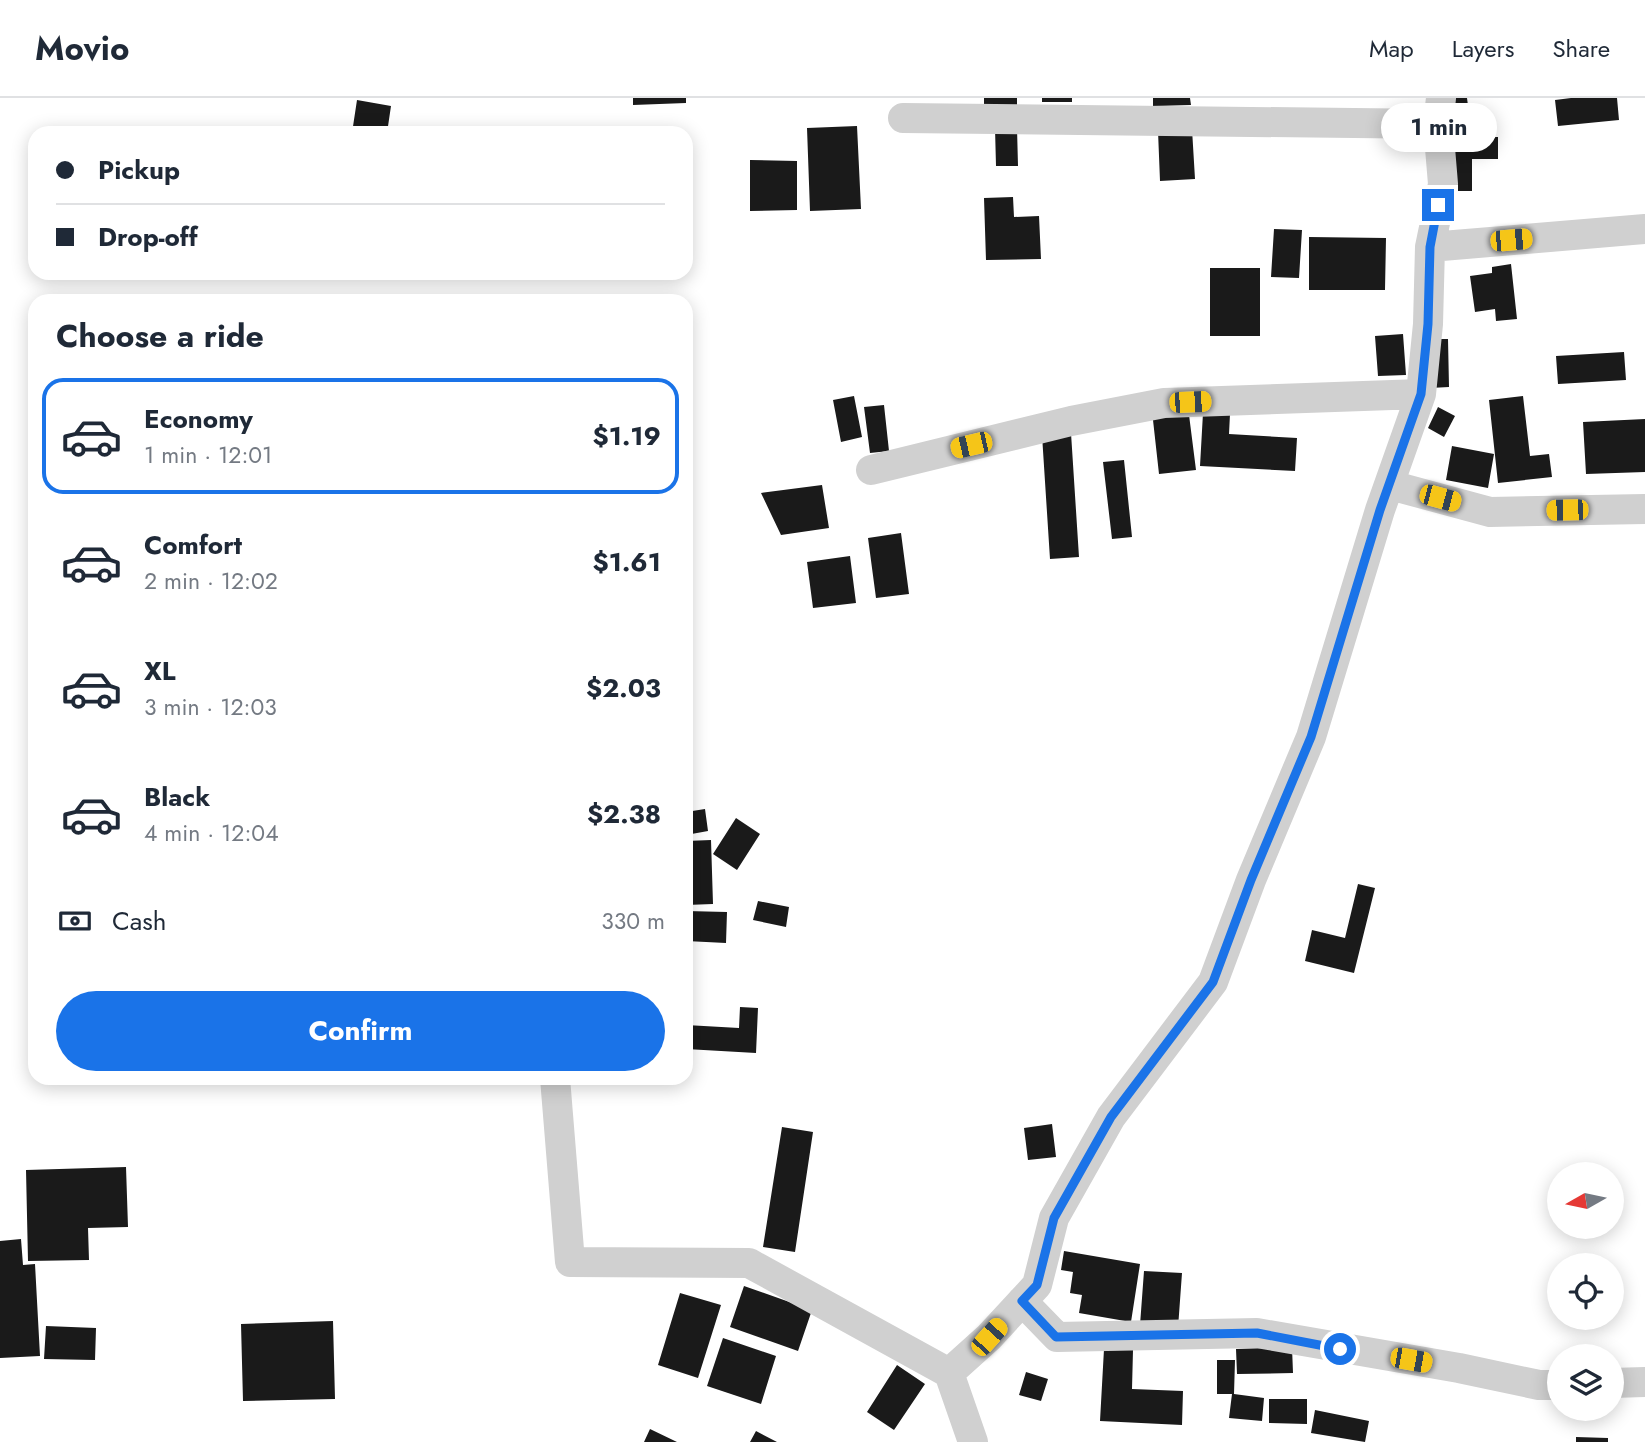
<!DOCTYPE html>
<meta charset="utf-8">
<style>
:root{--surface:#fff;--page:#f2f2f3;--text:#1f2937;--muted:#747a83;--line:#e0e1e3;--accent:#1a73e8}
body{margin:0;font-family:Jost,sans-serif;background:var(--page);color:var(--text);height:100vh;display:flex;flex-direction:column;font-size:26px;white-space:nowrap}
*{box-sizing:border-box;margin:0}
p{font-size:23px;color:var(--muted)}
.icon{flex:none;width:38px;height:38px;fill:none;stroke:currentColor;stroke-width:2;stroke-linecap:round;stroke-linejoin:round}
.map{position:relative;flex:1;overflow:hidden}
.drawer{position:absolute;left:28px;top:196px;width:665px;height:791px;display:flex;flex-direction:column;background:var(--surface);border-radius:21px;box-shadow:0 4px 18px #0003}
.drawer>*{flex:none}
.guide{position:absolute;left:28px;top:28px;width:665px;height:154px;border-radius:21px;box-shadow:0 4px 18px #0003;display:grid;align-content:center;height:154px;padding:0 28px;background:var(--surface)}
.needle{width:46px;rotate:261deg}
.tools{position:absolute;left:1547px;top:1064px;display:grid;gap:14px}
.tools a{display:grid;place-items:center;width:77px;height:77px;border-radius:50%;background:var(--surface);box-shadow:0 4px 18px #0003;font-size:35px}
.end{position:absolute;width:32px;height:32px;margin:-16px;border:9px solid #1a73e8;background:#fff;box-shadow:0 0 0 4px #fff}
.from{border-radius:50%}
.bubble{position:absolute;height:49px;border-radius:24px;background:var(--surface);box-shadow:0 4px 18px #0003;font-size:23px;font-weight:700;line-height:49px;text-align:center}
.car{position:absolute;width:21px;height:42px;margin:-21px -10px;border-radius:9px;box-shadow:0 0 5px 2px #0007;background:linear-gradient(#f5c518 24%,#345 0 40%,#f5c518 0 76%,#345 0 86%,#f5c518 0)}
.guide b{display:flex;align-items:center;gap:24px;height:66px;font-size:26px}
.guide b+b{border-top:2px solid var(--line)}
.guide i{width:18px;height:18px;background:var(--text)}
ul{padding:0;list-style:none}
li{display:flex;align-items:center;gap:21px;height:116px;margin:0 14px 10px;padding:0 14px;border:4px solid transparent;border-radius:21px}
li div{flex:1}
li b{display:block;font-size:26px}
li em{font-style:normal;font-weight:700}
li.current{border-color:var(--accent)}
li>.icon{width:63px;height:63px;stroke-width:1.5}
h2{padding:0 28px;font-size:32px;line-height:84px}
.pay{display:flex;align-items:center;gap:18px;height:77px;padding:0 28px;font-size:26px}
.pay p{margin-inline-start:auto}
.action{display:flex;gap:14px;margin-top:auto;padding:14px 28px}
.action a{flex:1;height:80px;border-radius:42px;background:var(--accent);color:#fff;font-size:28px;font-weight:700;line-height:80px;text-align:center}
header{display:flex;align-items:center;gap:42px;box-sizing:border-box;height:98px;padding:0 35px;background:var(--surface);border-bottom:2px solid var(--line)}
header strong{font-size:33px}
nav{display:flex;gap:38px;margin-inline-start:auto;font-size:24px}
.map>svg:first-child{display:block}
.building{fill:#1a1a1a}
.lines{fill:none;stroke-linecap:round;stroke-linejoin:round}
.minor{stroke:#d0d0d0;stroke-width:30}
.route{stroke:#1a73e8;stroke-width:9}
</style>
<header>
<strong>Movio</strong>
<nav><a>Map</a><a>Layers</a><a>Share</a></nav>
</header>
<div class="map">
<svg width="1645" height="1344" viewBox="0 0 1645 1344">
<rect width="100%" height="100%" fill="#fff"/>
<!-- building -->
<path class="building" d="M633 0H686V5L633 7Z
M984 0H1017V7L984 8Z
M1042 0H1072V4H1042Z
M1153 0H1190L1191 7 1153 8Z
M1447 0H1467L1470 23 1451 26Z
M1571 0H1617L1619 22 1558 28 1555 2Z
M357 2 391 8 387 35H352Z
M857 28 861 111 810 113 807 30Z
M995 30H1017L1018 68H996Z
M1192 31 1195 81 1160 83 1158 33Z
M1447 39H1498V61H1472V93H1447Z
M750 62 797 63V112L750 113Z
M1013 99 1014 119 1039 118 1041 161 986 162 984 100Z
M1274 131 1302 132 1299 180 1271 179Z
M1309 139 1386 140 1385 192H1309Z
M1511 166 1517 221 1496 223 1495 211 1475 214 1470 178 1492 175V169Z
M1210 170H1260V238H1210Z
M1403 236 1406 277 1378 278 1375 238Z
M1429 241H1448L1449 289 1430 290Z
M1624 254 1626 282 1558 286 1556 258Z
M854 298 862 339 841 344 833 302Z
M1523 298 1530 358 1549 356 1552 379 1498 385 1489 302Z
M884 307 889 353 870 355 864 309Z
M1188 309 1196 372 1159 376 1152 313Z
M1438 309 1455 318 1444 339 1428 330Z
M1203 315 1230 316 1229 336 1297 340 1295 373 1200 368Z
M1645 321V374L1586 376 1583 324Z
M1071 335 1079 459 1050 461 1042 337Z
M1452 348 1494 356 1488 390 1446 382Z
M1124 362 1132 439 1112 441 1103 364Z
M822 387 829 430 781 437 761 395Z
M901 435 909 496 876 500 868 440Z
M850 458 856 505 813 510 807 464Z
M705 711 708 733 686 737V714Z
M736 720 760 736 737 772 713 756Z
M711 742 713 806 686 807V743Z
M1358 786 1375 790 1354 875 1305 863 1312 832 1345 840Z
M758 803 789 809 786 829 753 822Z
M686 813 727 814 726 845 686 843Z
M740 909 758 910 756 955 686 951V927L739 930Z
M1052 1026 1056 1059 1028 1062 1024 1030Z
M782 1029 813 1034 795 1154 763 1149Z
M126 1069 128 1129 88 1130 89 1162 28 1163 26 1072Z
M21 1141 23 1167 35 1166 40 1258 0 1260V1143Z
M1064 1153 1140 1166 1131 1224 1079 1215 1082 1197 1070 1195 1073 1174 1061 1172Z
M1144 1173 1182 1175 1178 1230 1140 1227Z
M744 1188 812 1212 798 1253 730 1229Z
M680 1195 721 1207 698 1280 658 1267Z
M333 1223 335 1301 243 1303 241 1226Z
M46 1228 96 1230 95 1262 44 1261Z
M723 1240 776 1258 761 1306 707 1288Z
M1292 1249 1293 1275 1237 1276 1236 1251Z
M1104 1251 1133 1252 1132 1291 1183 1293 1182 1327 1100 1323Z
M1217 1262H1235L1234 1296 1264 1300 1262 1323 1229 1320 1232 1296H1217Z
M897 1267 925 1286 894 1332 867 1314Z
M1026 1274 1048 1281 1041 1303 1019 1297Z
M1269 1301H1307V1326L1269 1325Z
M1315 1312 1369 1323 1365 1344 1311 1335Z
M650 1331 677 1344H644Z
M756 1333 777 1344H750Z
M1576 1339 1608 1340V1344H1576Z"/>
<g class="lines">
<!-- minor -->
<path class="minor" d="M903 20 1438 26
M1430 149 1645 131
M871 372 1071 323 1164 305 1421 296
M1390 387 1490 414 1645 411
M555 980 570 1164 749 1165 949 1275
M1022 1203 1057 1239 1257 1235 1459 1270 1539 1287H1559
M1612 1285 1645 1284
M973 1344 949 1275 989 1239 1037 1187 1054 1120 1111 1019 1213 884 1251 782 1311 639 1380 412 1421 296 1428 226 1430 149 1443 86 1438 26 1441 0"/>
</g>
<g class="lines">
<!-- route -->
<path class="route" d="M1340 1251 1257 1235 1056 1239 1022 1203 1037 1187 1054 1120 1111 1019 1213 884 1251 782 1311 639 1380 412 1421 296 1428 226 1430 149 1438 107"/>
</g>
</svg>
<div class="tools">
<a><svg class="needle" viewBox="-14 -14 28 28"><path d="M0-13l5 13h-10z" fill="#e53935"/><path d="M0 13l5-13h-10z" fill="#747a83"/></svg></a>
<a><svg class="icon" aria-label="locate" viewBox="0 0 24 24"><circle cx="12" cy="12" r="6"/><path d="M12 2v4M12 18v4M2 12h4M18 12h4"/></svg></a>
<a><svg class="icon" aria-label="layers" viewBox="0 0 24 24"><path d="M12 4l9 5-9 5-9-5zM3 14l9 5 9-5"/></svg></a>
</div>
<i class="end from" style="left:1340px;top:1251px"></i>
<i class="end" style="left:1438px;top:107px"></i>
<div class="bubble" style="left:1381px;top:5px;width:116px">1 min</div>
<i class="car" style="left:1511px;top:142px;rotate:85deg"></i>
<i class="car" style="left:1190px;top:304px;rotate:88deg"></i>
<i class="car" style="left:971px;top:347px;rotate:257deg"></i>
<i class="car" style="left:1440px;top:400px;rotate:105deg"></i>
<i class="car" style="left:1567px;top:412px;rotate:269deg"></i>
<i class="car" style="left:989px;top:1239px;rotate:42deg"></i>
<i class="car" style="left:1411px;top:1262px;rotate:100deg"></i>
<div class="guide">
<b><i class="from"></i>Pickup</b>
<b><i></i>Drop-off</b>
</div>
<section class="drawer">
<h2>Choose a ride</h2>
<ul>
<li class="current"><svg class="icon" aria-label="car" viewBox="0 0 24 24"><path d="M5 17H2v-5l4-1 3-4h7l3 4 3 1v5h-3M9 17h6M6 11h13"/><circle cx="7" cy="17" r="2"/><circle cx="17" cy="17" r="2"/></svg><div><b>Economy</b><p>1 min · 12:01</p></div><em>$1.19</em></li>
<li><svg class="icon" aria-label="car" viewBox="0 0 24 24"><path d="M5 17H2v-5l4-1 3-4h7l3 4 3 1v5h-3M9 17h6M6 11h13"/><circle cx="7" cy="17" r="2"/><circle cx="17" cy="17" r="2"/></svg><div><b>Comfort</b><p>2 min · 12:02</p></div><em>$1.61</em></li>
<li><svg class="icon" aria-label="car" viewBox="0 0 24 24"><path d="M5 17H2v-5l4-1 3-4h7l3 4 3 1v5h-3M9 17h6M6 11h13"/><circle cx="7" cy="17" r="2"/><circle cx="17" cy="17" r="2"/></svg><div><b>XL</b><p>3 min · 12:03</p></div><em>$2.03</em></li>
<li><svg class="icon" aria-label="car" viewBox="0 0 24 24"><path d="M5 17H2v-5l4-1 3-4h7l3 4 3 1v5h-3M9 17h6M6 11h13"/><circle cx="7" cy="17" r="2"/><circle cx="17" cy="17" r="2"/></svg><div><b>Black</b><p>4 min · 12:04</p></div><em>$2.38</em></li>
</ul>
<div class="pay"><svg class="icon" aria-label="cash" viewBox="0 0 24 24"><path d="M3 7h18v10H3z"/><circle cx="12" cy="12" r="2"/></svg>Cash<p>330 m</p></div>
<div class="action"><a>Confirm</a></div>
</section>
</div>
